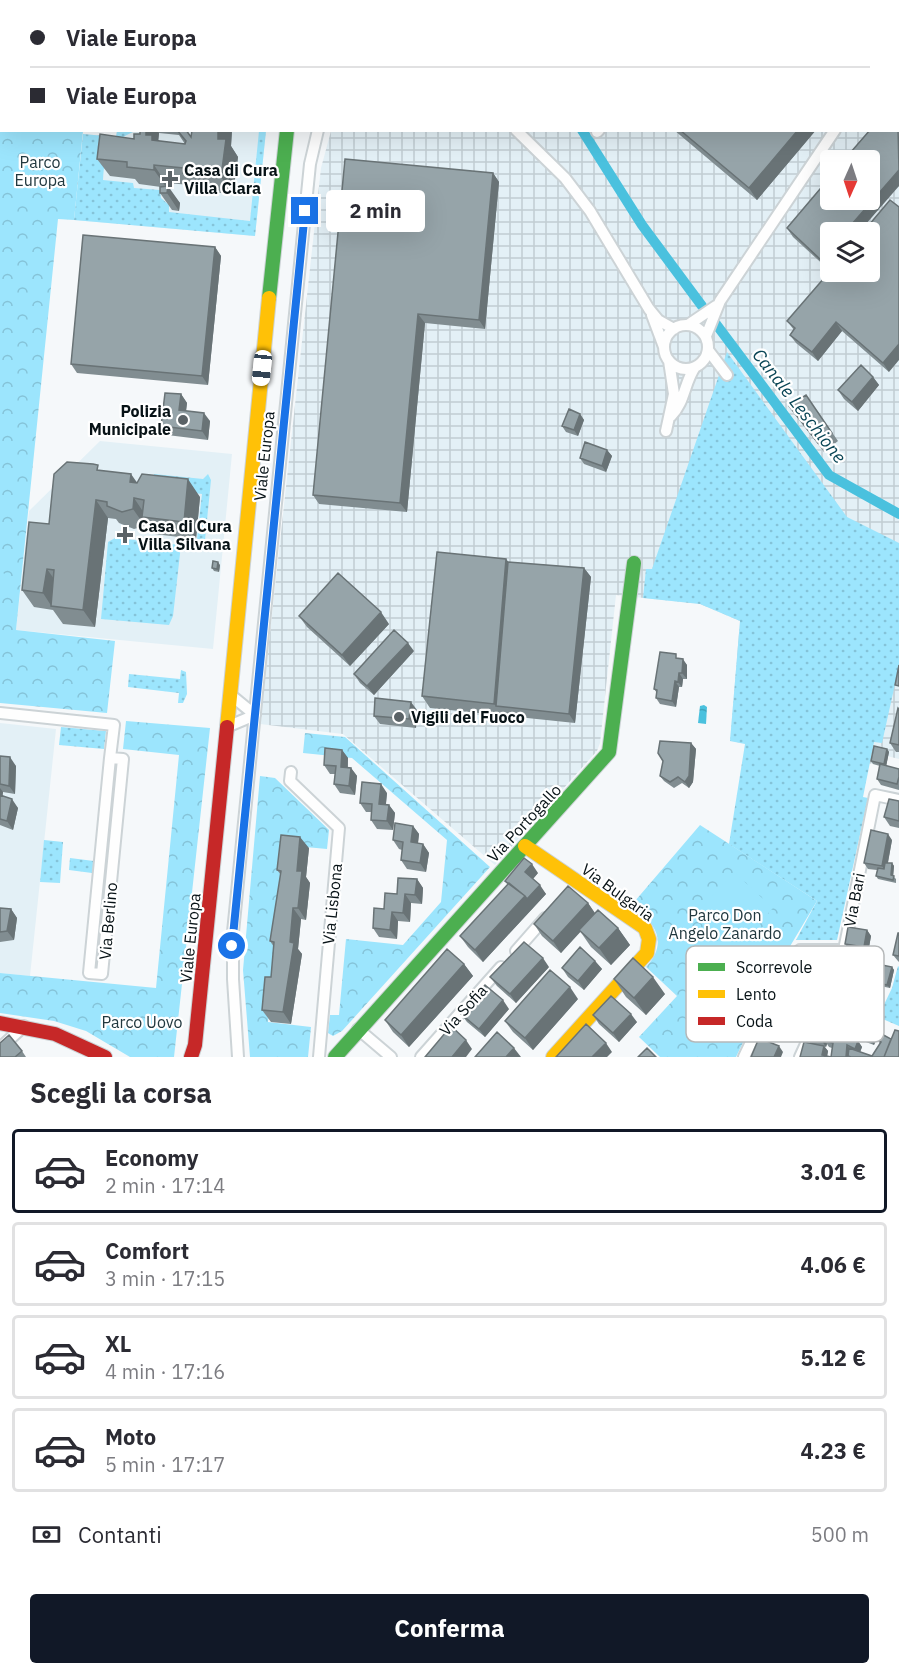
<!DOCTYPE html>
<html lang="it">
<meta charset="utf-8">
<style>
:root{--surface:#fff;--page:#f7f7f7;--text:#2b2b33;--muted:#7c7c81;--line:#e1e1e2;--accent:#111827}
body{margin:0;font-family:"IBM Plex Sans",sans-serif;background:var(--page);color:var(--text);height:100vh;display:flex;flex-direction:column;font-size:22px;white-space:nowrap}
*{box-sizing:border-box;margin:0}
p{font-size:20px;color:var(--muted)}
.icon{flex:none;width:33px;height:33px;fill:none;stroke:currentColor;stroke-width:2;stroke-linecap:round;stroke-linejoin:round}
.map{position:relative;height:1057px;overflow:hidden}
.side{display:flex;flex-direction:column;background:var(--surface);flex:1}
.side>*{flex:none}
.top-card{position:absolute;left:0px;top:0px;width:900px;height:132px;box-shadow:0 6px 24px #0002;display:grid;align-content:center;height:132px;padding:0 30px;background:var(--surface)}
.needle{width:39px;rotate:183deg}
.tools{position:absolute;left:820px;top:150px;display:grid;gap:12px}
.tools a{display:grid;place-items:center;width:60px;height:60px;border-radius:6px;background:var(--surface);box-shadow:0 6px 24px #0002;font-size:30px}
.end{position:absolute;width:27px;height:27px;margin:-14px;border:8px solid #1a73e8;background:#fff;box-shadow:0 0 0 3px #fff}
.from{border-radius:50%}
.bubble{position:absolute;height:42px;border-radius:6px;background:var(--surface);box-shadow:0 6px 24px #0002;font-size:20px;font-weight:700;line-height:42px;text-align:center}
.car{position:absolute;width:18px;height:36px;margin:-18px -9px;border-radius:8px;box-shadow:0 0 4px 2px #0007;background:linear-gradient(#fff 24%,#345 0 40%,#fff 0 76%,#345 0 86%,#fff 0)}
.top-card b{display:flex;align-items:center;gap:21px;height:57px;font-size:22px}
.top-card b+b{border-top:2px solid var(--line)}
.top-card i{width:15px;height:15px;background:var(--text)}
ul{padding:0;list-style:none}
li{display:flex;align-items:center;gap:18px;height:84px;margin:0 12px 9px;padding:0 18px;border:3px solid var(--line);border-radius:6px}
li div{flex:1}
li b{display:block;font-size:22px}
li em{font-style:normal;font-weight:700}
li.selected{border-color:var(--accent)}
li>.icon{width:54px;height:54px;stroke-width:1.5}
h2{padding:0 30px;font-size:27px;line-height:72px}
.pay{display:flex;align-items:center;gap:15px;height:66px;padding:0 30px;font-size:22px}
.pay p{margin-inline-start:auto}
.action{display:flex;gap:12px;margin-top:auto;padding:12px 30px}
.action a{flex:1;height:69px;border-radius:6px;background:var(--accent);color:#fff;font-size:24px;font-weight:700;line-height:69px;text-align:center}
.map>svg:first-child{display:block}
.built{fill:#e3f0f6}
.industrial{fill:url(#industrial-grid);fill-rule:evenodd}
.grass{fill:url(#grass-dots)}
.park{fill:url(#park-crowns)}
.garden{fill:#9ce5fd}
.water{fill:url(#water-waves)}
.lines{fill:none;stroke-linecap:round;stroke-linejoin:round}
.canal{stroke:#4ac1de;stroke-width:10}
.street-casing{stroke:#ccd3d6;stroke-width:14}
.fast-casing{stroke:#ccd3d6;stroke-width:16}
.slow-casing{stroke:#ccd3d6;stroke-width:16}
.jam-casing{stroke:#ccd3d6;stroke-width:16}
.street{stroke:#fefefe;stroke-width:10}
.fast{stroke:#4caf50;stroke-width:14}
.slow{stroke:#ffc107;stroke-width:14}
.jam{stroke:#c62828;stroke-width:14}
.wall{fill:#818d91;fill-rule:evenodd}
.shaded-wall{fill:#697376}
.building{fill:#96a4a9;stroke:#697376;stroke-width:1.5}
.route{stroke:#1a73e8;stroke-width:8}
.poi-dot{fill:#5a6266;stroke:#fff;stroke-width:2}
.labels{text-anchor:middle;stroke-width:4.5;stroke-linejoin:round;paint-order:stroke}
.park-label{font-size:16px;fill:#21383f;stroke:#fff}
.poi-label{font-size:16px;font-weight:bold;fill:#071216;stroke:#fff;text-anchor:start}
.street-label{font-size:16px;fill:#071216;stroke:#fff}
.water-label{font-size:18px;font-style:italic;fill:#094555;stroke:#fff}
.key{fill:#fff;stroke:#b5b8b9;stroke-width:1.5}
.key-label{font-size:16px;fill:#071216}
</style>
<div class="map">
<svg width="899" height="1057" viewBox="0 0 899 1057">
<defs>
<pattern id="industrial-grid" width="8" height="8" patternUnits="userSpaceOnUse" patternTransform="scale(1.5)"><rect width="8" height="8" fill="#e3f0f6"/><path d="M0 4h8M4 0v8" fill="none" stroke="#c1cdd2"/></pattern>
<pattern id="grass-dots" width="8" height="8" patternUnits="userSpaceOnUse" patternTransform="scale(1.5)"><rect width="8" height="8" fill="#9ce5fd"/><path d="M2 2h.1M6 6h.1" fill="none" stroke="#85c3d8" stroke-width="1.8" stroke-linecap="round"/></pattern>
<pattern id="park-crowns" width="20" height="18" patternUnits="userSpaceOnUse" patternTransform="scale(1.5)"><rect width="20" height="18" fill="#9ce5fd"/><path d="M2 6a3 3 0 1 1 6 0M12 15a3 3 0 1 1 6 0" fill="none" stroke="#85c3d8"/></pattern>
<pattern id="water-waves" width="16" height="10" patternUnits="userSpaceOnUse" patternTransform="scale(1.5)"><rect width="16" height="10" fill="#4ac1de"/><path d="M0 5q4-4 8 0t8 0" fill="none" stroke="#3fa5be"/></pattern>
</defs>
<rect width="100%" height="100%" fill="#f5f8fa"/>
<!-- built -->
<path class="built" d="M117 130 266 131 255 236 74 220 83 134 116 137Z
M100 441 232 454 213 649 16 630 29 511Z
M0 723 56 729 30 976 0 973Z"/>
<!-- industrial -->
<path class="industrial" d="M358 0H899V759L887 756 885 766 730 741 740 621 700 604 616 595 600 743 597 751 495 865 343 734 260 724 321 168 331 131 898 130V2ZM831 160H870V200H831ZM831 232H870V272H831Z"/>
<!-- grass -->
<path class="grass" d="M117 131H135C109 143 105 151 103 180L133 183 134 188 160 190 161 198 169 205V212L250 221 259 131H266L255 236 74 220 83 134 116 137Z
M727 352 847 517 899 543V666L882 743 874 742 863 797 868 798 837 940H796L817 901 729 844 745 744 730 741 740 621 700 604 643 598 646 569H652Z
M154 474 203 479 208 474 211 480 205 540 197 539 202 494 153 488Z
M115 538 181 545 173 616 169 625 101 619 108 542Z
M181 670 186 672 187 694 183 703H178L179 693 128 687 129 674 180 679Z
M61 727 106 731 104 749 59 745Z
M44 840 63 842 60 883 40 882Z
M70 858 94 861 92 873 69 870Z
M898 966 899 967V1026L878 1017 892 988Z"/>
<!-- park -->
<path class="park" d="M0 106 2 130 83 131 74 220 58 219 16 630 115 641 107 713 0 703Z
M126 721 210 728 174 1057H130L86 1031 54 1021 0 1013V973L156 988 179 755 123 749Z
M305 733 345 737 490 867 342 1031 333 1036 328 1033 330 1015H339L346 939 403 945 441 902 447 840 352 758 303 753Z
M260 776 275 778 329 830 327 849 284 845 268 1022 311 1027 308 1057H250L243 970Z
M700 825 817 901 789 948 736 1057H660L639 1037 677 996 646 967C665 947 660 927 638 911L642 906 635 901Z"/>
<!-- garden -->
<path class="garden" d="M0 566 13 592 0 599Z
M734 872 773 908 733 952 694 916 714 894 729 908 714 894Z"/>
<!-- water -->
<path class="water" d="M704 705 707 707 706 724 698 723 700 706Z"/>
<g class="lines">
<!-- canal -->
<path class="canal" d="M500 0 501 2
M582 130 642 225 702 306
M716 324 829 475 899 514"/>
<defs>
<path id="street" d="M249 0 253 2
M384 0 386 2
M303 2V0
M344 2V0
M710 2 711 0
M898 53 899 52
M516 130 565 178 590 211 649 309 658 320 674 329
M597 132 599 130
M652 315 664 347
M688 325 716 306
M664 347a22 22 0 1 1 44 0a22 22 0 1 1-44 0Z
M706 336 720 301 835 130
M708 350 727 375
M671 416C685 402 684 383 695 367
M666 431 674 394 669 361
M0 713 114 725 110 758
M229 726 255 715 232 696
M110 758 123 759 102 974 89 973Z
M291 772 290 781 339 828 319 1057
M516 951 545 918
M358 1029 391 1057
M0 1048 24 1026
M238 1057 233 979V932L310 164 318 130
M421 1057 501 967
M744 1057 792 956 800 950H844
M800 1057 840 970 875 795 899 800"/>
<path id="fast" d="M269 298 287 130
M335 1057 609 752 634 563"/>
<path id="slow" d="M227 727 269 298
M525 846 645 928 649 939 647 953 553 1057"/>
<path id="jam" d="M0 1023 55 1034 105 1057
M191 1057 195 1045 227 727"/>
</defs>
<!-- street casing -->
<use href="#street" class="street-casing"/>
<!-- fast casing -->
<use href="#fast" class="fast-casing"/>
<!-- slow casing -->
<use href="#slow" class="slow-casing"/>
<!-- jam casing -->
<use href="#jam" class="jam-casing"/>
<!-- street -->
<use href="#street" class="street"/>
<!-- fast -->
<use href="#fast" class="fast"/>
<!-- slow -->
<use href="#slow" class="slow"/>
<!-- jam -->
<use href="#jam" class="jam"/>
</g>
<!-- wall -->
<path class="wall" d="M140 130H186L191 137 192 130H232L231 146 238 157 233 194 195 191 191 185 166 183V186L180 203 179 211 172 210 160 193 161 187 139 184 135 179 110 176 97 159 134 139 140 134ZM159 133 179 135 185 144 158 141Z
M674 130H816L757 200Z
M493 173 499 182 485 329 425 323 407 512 319 504 313 495Z
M831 176 828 269 793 237 787 228Z
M899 207 889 372 842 331 818 361 796 343 790 335 794 330 787 321Z
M215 247 221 256 208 385 77 373 71 364Z
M873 377 879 385 858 411 844 399 838 390Z
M181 394 187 403 186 411 210 421 208 440 167 435 161 426Z
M806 395 838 441 824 452 789 406Z
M580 414 584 420 578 436 566 432 562 426Z
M607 450 612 456 606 472 584 464 580 458Z
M102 471 137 482 200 497 196 539 154 534 146 522 145 526 134 529 119 523 116 519 108 518 95 627 63 624 53 610 34 607 22 590 49 524Z
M506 559 508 562 584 568 591 577 575 723 430 708 422 696Z
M220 565 219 572 214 571 212 568Z
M299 616 389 624 350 666 307 627Z
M414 651 374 695 360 683 354 674Z
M679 658 687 665V679H683L682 687H679L676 707 660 704 656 698 657 693 654 689Z
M899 709V752H896L890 743Z
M417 710 416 728 380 724 374 716Z
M691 743 696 749 693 782 689 788 682 783 674 788 664 781 660 776 663 761Z
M887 749 889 752 886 766 899 769V790L881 785 877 779 880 766 873 764 871 761Z
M342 750 348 758V767L351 768 357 776 355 795 340 793 334 784 335 774H330L324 765Z
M0 756 16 766 15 794 3 792 2 796 18 808 13 830 0 825Z
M387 793 386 804 389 805 395 813 393 830 377 829 371 820 372 812H366L360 803Z
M899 801V828L890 826 884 817Z
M413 826 419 834 418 843 423 844 429 853 426 872 407 869 401 860 402 850 399 849 393 840Z
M892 840 888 863H892L894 866 893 876 896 879V883L878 879 876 876 877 870 868 869 864 863Z
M309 848 306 877 310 883 306 920 301 919 298 949 302 954 291 1024 271 1022 262 1010 271 977 274 947 270 941 281 875 277 870Z
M538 873 533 879 546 894 483 962 468 947 460 936 508 885 505 881Z
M417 879 423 888 422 904 411 903 410 922 398 921 397 939 379 937 373 928 384 909 397 894Z
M588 903 595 913 618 928 630 945 611 965 591 947 580 931 561 953 542 936 534 924Z
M0 908 11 909 17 918 14 940 0 942Z
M867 930 871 936 868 953 849 950 845 944Z
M899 933V962L898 961 893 955Z
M595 961 602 969 584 990 568 977 562 968Z
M863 963 867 969 865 988 849 981 845 976Z
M464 964 473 976 409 1047 393 1032 385 1020Z
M549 967 516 1003 497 986 490 977Z
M892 967 894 970 890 988 880 986 878 983Z
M827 968 813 999 791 989 785 980Z
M614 979 665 994 646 1015 626 997Z
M578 999 533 1050 513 1032 505 1021Z
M835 1000H871L875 1006 870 1018 863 1016 862 1019 839 1006Z
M509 1009 485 1037 467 1022 461 1014Z
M802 1010 795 1025 776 1017 772 1011Z
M832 1013 874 1029 878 1034 891 1039 899 1057H831L832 1048 829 1047 827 1044 826 1047 824 1046 828 1051 827 1056 800 1057 810 1043 806 1037 824 1030 826 1032 858 1041 862 1047 860 1052 872 1056 880 1043 876 1040 874 1045 839 1032 832 1024V1025L820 1020 816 1014Z
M593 1015 637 1022 619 1042 599 1024Z
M22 1051 26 1057H0Z"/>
<!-- shaded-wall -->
<path class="shaded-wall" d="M146 130H157L159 133 158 144 146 135Z
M218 130H232L231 146 238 157 233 194 221 177 218 139Z
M798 130H816L757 200 749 188Z
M154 165 166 183V187L154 170Z
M899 170V186L859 232H845Z
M493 173 499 182 485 329 479 320Z
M168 186 180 203 179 211 167 193Z
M215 247 221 256 208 385 202 376Z
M831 249V265L828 269 821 260Z
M418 314 425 323 407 512 400 503Z
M836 322 842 331 818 361 812 352Z
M899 344V360L889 372 883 363Z
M873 377 879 385 858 411 852 402Z
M181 394 187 403 185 419 179 410Z
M204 413 210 421 208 440 202 431Z
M580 414 584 420 578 436 574 430Z
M607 450 612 456 606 472 602 466Z
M131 474 143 491 130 482Z
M188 479 200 497 196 539 184 522Z
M134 498 146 516 142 517 146 522 145 526 133 509Z
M96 500 108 518 95 627 83 610Z
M506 559 515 570 496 706 494 704Z
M218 562 220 565 219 572 217 569Z
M584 568 591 577 575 723 569 714Z
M47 569 59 586 52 607 43 593Z
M381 612 389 624 350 666 342 655Z
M408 643 414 651 374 695 367 686Z
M683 659 687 665V679L682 673Z
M679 673 683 679 682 687 678 682Z
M675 681 679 687 676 707 672 701Z
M411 702 417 710 416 728 409 719Z
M691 743 696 749 693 782 689 788 685 782Z
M887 749 889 752 886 767 884 764Z
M342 750 348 758 347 775 341 767Z
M10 757 16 766 15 794 9 786Z
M351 768 357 776 355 795 349 786Z
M381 784 387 793 385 812 379 804Z
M0 788 3 792 2 803 0 800Z
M12 799 18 808 13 830 7 821Z
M389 805 395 813 393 830 387 821Z
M413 826 419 834 417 851 411 842Z
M888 834 892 840 886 872 882 866Z
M300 837 309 848 306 877 310 883 306 920 298 908 297 871Z
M423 844 429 853 426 872 420 863Z
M892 863 894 866 893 878 891 875Z
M532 864 538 873 531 881 525 872Z
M417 879 423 888 422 904 415 895Z
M540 885 546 894 483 962 475 950 525 896Z
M405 894 411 903 410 922 403 913Z
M588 903 596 915 561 953 553 941Z
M293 908 301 919 298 949 302 954 291 1024 283 1012Z
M11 909 17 918 14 940 7 931Z
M392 912 398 921 397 939 390 930Z
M618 928 630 945 611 965 599 948Z
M867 930 871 936 868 953 864 947Z
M543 958 549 967 516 1003 510 994Z
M820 959 827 968 813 999 807 990Z
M595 961 602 969 584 990 578 981Z
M863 963 867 969 865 988 861 982Z
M464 964 473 976 409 1047 401 1035Z
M892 967 894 970 890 988 887 985Z
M653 977 665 994 646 1015 634 998Z
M570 987 578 999 533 1050 525 1038Z
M503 1000 509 1009 485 1037 479 1029Z
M871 1000 875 1006 870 1018 866 1013Z
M798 1004 802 1010 795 1025 791 1019Z
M859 1010 863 1016 862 1019 858 1013Z
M631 1014 637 1022 619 1042 613 1033Z
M874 1029 878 1035 874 1045 870 1040Z
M824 1030 828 1036 825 1041 827 1044 826 1047 822 1041Z
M466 1040 472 1049 466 1057H452Z
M858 1041 862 1047 859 1055 855 1049Z
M606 1043 612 1052 607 1057H592Z
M847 1045 851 1051 848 1056 849 1057H846Z
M779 1046 783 1052 781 1057H774Z
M824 1046 828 1051 827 1057 822 1055Z
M514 1048 521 1057H506Z"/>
<!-- building -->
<path class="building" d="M2 26V41L0 40V30Z
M0 43H2V64L0 50Z
M898 127 899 170 845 232H831V249L821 260 787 228 831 176V200H870V160H844L870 130H898Z
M140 130H146V135H152V140L185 144 186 141 177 130H186L191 137 192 130H218V139H226L221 177 183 173V168L154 165V170L127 167V162L97 159 100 134 134 139V134H140Z
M680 130H798L749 188Z
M345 159 493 173 479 320 418 314 400 503 313 495Z
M168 186 167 193H160V187Z
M890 200 899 207V344L883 363 836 322 812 352 790 335 795 328 787 321 831 270V272H870V232H863Z
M83 235 215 247 202 376 71 364Z
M861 365 873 377 852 402 838 390Z
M165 393 181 394 179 410 204 413 202 431 161 426Z
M806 395 832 433 818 443 789 406Z
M569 409 580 414 574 430 562 426Z
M585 442 607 450 602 466 580 458Z
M67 462 93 464 98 465 97 470 131 474 130 482 137 483 142 474 188 479 184 522 142 517 144 500 134 498 133 509 122 512 107 506V502L96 500 83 610 51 606 54 570 47 569 43 593 22 590 29 522 49 524 54 474Z
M437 552 506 559 494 704 422 696Z
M213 561 218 562 217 569 212 568Z
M508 562 584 568 569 714 496 706Z
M338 573 381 612 342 655 299 616Z
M394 630 408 643 367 686 354 674Z
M660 652 676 654V658L683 659 682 673H679L678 682 675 681 672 701 656 698 657 690 654 689Z
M899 665V686L895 685Z
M375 698 411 702 409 719 374 716Z
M898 708 899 709V745L890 743Z
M660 741 691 743 689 776 685 782 678 777 670 782 660 776 663 761 658 753Z
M874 746 887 749 884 764 871 761Z
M325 748 342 750 341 767 351 768 349 786 334 784 336 766 324 765Z
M0 756 10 757 9 786 0 784Z
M880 764 899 769V777L897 784 877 779Z
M362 782 381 784 379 804 389 805 387 821 371 820 372 804 360 803Z
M0 795 12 799 7 821 0 819Z
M889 799 899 801V821L884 817Z
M395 823 413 826 411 842 423 844 420 863 401 860 403 842 393 840Z
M871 830 888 834 882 866 864 863Z
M281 835 300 837 297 871H302L298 908H293L290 942 294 943 283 1012 262 1010 265 977H271L274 942 270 941 281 871 277 870Z
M524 858 532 864 525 872 540 885 527 899 525 896 505 881Z
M885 863H892L891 875 894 876 893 880 876 876 878 868 884 869Z
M398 878 417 879 415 895 405 894 403 913 392 912 390 930 373 928 374 908 384 909 385 893 397 894Z
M509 883 525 896 475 950 460 936Z
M568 886 588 903 553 941 534 924Z
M0 908 11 909 7 931 0 932Z
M598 910 618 928 599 948 579 930Z
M848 927 867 930 864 947 845 944Z
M898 933H899V956L893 955Z
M524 942 543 958 510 994 490 977Z
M580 947 595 961 578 981 562 968Z
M447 949 464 964 401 1035 385 1020Z
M633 958 653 977 634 998 614 979Z
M882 965 892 967 887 985 878 983Z
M550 970 570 987 525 1038 505 1021Z
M485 985 503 1000 479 1029 461 1014Z
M611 996 631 1014 613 1033 593 1015Z
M586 1024 606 1043 592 1057H556Z
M451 1026 466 1040 452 1057H425Z
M826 1029 858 1041 855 1049 847 1045 846 1057H831L833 1043 825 1041Z
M895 1030 899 1031V1057H884Z
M497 1032 514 1048 506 1057H475Z
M878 1032 891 1039 884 1057H851L848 1056 849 1048 872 1056 881 1042 875 1039Z
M9 1035 22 1051 15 1057H0V1043Z
M759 1038 779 1046 774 1057H751Z
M804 1042 824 1046 822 1055 831 1057H800Z
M647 1048 656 1057H638Z"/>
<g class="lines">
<!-- route -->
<path class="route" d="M232 946 305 211"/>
</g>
<!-- markers -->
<g class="poi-dot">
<path d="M167 170h6v6h6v6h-6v6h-6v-6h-6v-6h6z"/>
<circle cx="183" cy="420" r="6"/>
<path d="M122 526h6v6h6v6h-6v6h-6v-6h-6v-6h6z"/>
<circle cx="399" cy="717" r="6"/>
</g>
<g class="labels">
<!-- park labels -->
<g class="park-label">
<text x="40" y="168">Parco<tspan x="40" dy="18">Europa</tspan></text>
<text x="725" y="921">Parco Don<tspan x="725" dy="18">Angelo Zanardo</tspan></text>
<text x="142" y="1028">Parco Uovo</text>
</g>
<!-- poi labels -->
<g class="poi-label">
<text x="184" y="176">Casa di Cura<tspan x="184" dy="18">Villa Clara</tspan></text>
<text x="171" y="417" text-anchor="end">Polizia<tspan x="171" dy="18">Municipale</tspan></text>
<text x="138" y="532">Casa di Cura<tspan x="138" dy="18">Villa Silvana</tspan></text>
<text x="411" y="723">Vigili del Fuoco</text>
</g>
<!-- street labels -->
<g class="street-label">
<text transform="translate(264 456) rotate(-84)" y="6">Viale Europa</text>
<text transform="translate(524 823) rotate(-47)" y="6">Via Portogallo</text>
<text transform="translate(618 892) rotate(36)" y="6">Via Bulgaria</text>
<text transform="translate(854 900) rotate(-79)" y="6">Via Bari</text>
<text transform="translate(332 904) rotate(-84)" y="6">Via Lisbona</text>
<text transform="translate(108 921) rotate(-85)" y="6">Via Berlino</text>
<text transform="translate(190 938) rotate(-84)" y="6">Viale Europa</text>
<text transform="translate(463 1010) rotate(-48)" y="6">Via Sofia</text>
</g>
<!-- water labels -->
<g class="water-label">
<text transform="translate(799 406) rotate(52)" y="6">Canale Leschione</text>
</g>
</g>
<!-- legend -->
<rect x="686" y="946" width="198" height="96" rx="9" class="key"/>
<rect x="698" y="963" width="27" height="8" fill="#4caf50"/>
<rect x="698" y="990" width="27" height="8" fill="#ffc107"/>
<rect x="698" y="1017" width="27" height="8" fill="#c62828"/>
<g class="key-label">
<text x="736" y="973">Scorrevole</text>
<text x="736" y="1000">Lento</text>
<text x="736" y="1027">Coda</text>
</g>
</svg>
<div class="tools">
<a><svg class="needle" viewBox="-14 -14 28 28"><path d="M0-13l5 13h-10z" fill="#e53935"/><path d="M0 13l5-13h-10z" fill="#7c7c81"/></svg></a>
<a><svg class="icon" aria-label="layers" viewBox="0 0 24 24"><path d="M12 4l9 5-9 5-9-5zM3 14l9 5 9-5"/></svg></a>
</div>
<i class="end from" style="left:232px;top:946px"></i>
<i class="end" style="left:305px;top:211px"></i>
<div class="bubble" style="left:326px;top:190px;width:99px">2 min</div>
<i class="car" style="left:262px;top:368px;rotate:186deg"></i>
<div class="top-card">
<b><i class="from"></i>Viale Europa</b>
<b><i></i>Viale Europa</b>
</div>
</div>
<section class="side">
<h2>Scegli la corsa</h2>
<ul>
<li class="selected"><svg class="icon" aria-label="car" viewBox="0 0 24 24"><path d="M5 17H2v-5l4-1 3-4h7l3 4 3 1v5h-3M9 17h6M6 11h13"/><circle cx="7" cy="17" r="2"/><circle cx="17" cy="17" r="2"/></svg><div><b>Economy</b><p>2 min · 17:14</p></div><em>3.01 €</em></li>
<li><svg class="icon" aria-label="car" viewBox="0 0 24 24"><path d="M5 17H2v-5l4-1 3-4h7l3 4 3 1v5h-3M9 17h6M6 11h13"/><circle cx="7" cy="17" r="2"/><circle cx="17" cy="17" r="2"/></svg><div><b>Comfort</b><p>3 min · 17:15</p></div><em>4.06 €</em></li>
<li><svg class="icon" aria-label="car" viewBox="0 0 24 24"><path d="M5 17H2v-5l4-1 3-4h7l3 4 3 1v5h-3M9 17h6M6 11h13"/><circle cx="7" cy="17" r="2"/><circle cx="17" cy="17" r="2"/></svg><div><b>XL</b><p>4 min · 17:16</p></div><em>5.12 €</em></li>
<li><svg class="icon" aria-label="car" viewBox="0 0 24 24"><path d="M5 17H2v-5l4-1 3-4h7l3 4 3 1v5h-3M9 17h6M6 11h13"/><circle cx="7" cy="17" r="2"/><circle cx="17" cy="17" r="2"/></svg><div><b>Moto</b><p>5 min · 17:17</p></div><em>4.23 €</em></li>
</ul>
<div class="pay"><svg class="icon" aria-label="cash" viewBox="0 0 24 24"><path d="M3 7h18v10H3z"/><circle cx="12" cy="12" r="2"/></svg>Contanti<p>500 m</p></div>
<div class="action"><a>Conferma</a></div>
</section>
